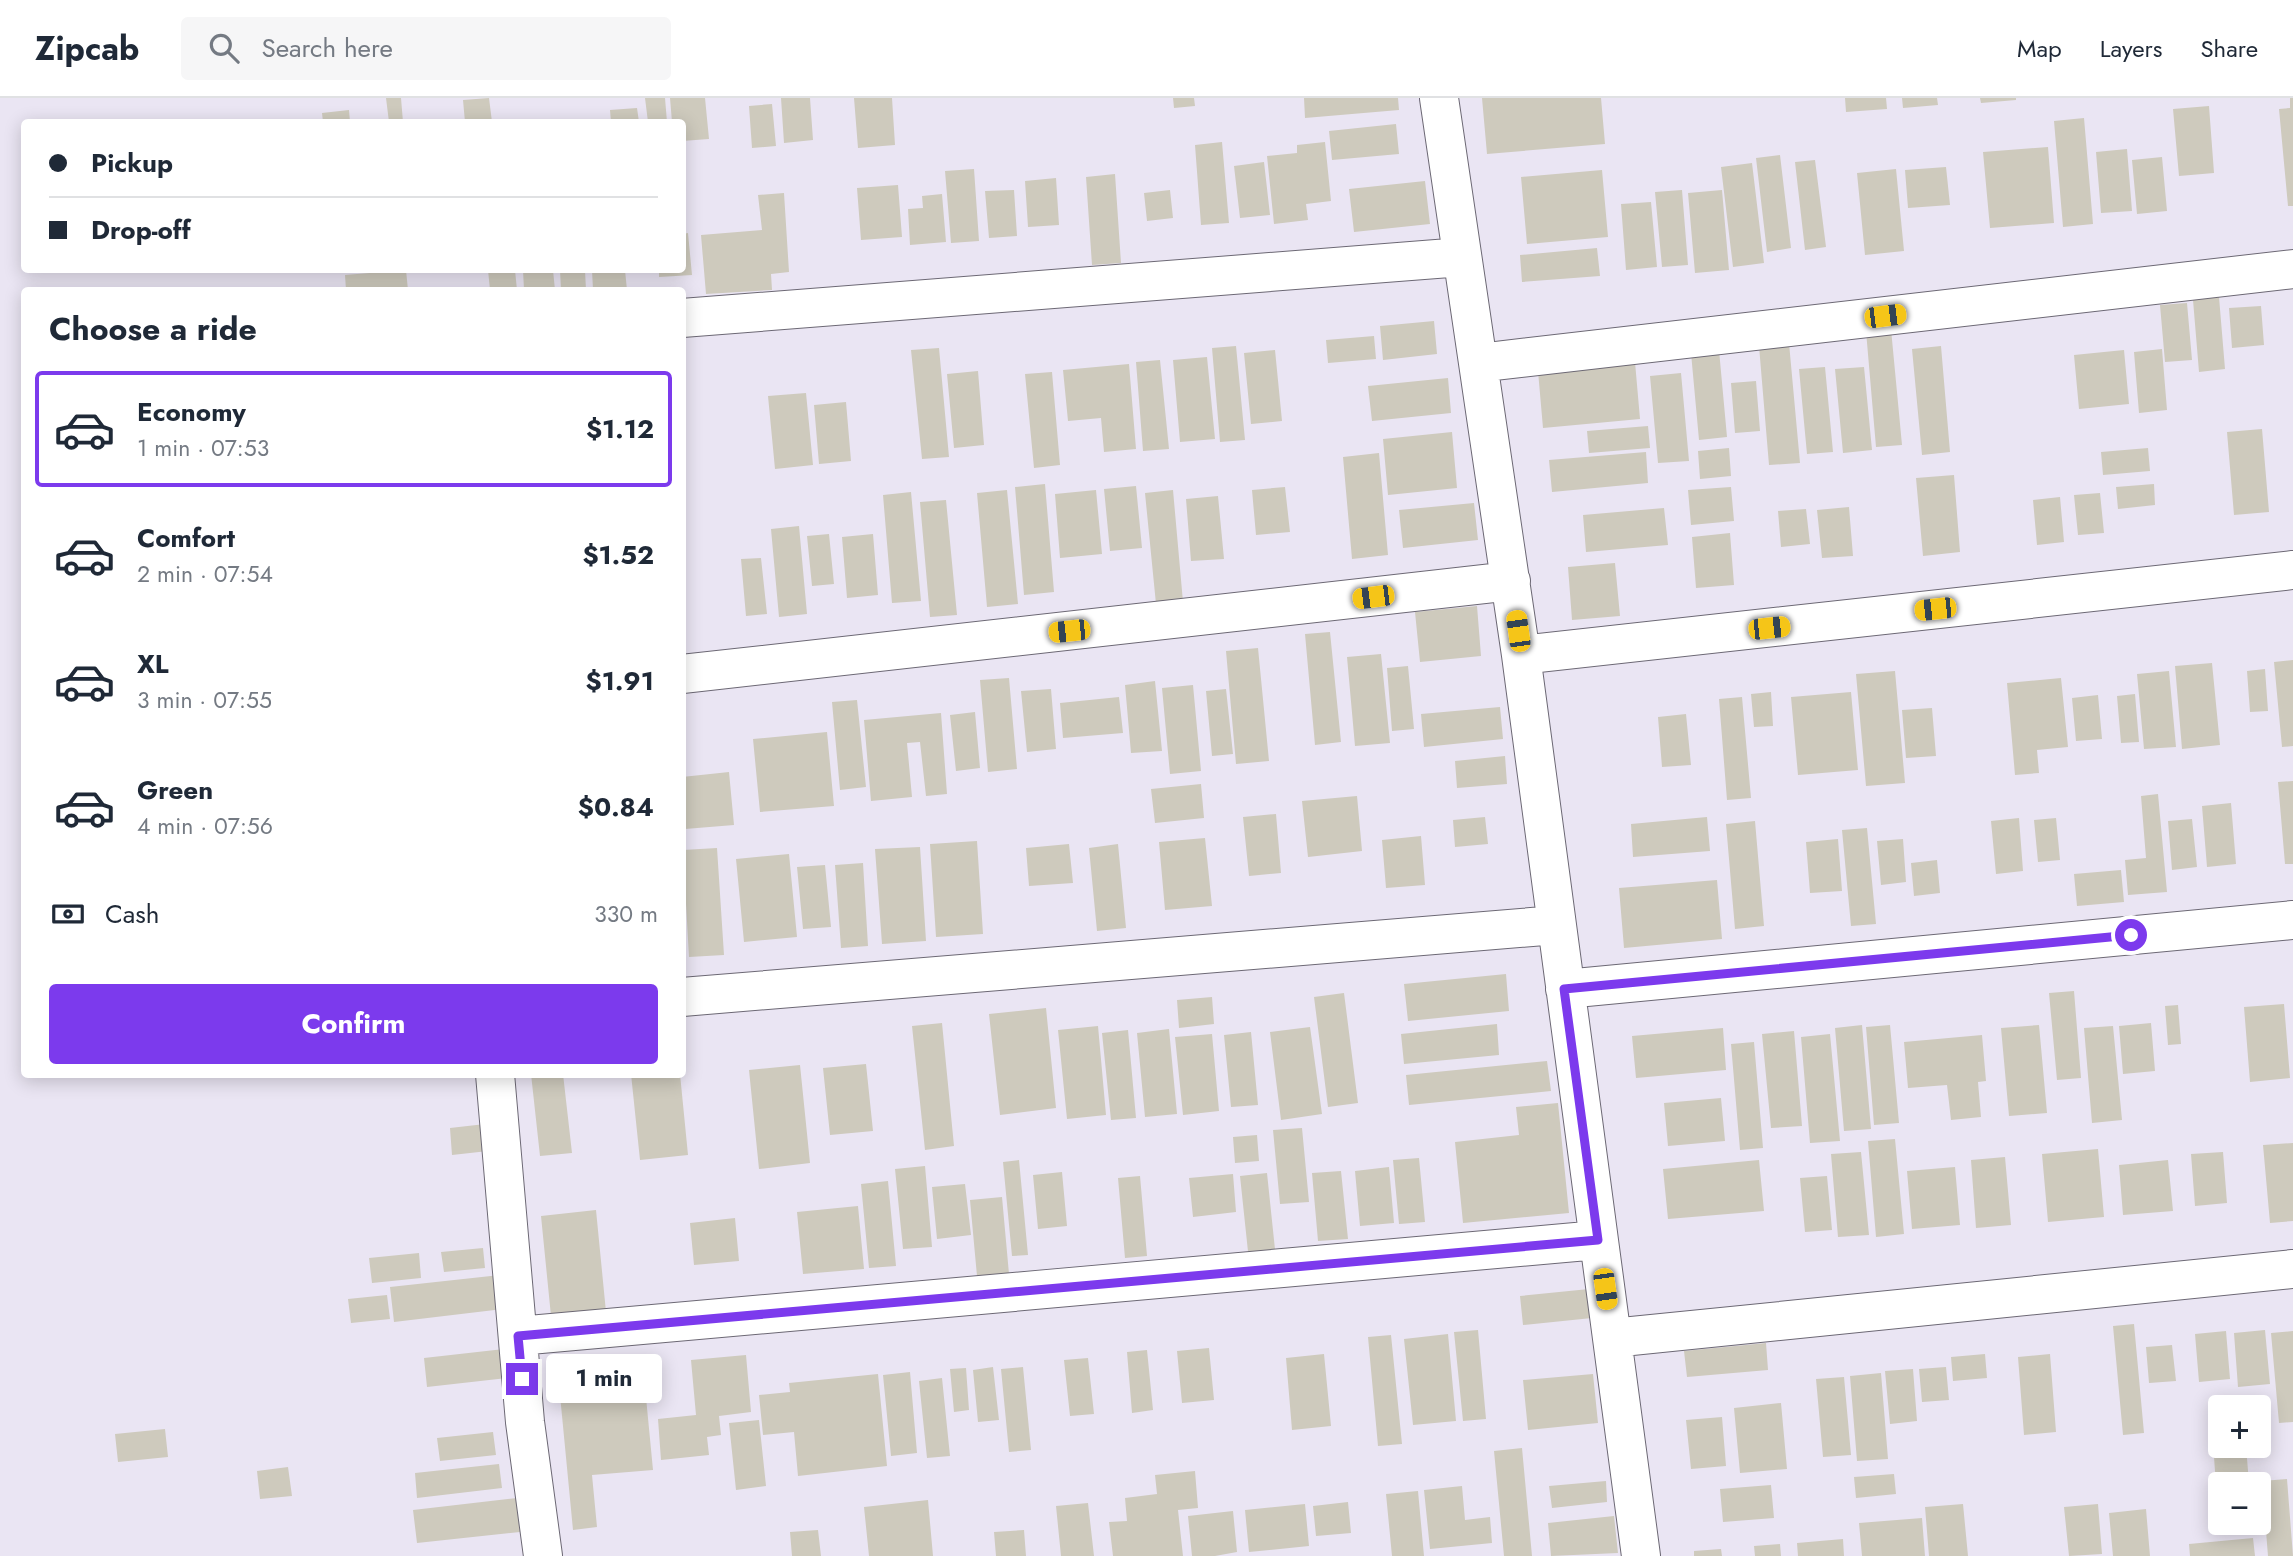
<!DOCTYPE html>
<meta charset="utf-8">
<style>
:root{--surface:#fff;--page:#f6f6f7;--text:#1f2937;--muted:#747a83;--line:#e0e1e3;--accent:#7c3aed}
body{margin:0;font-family:Jost,sans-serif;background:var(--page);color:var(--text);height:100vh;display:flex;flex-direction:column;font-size:26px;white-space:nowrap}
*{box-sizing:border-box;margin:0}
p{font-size:23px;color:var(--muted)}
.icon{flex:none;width:38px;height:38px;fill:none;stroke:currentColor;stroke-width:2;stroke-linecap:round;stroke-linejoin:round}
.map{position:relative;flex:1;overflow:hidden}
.drawer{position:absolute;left:21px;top:189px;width:665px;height:791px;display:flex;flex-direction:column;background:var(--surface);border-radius:7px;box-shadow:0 4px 18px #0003}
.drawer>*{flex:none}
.top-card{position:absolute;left:21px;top:21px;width:665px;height:154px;border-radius:7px;box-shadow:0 4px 18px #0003;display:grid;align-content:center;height:154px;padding:0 28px;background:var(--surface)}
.buttons{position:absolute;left:2208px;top:1297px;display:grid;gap:14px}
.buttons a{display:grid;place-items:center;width:63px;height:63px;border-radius:7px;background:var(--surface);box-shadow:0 4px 18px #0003;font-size:35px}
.end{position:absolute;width:32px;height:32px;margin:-16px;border:9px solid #7c3aed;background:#fff;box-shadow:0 0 0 4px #fff}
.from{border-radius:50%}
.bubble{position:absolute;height:49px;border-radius:7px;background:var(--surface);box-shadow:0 4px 18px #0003;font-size:23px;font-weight:700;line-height:49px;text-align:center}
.car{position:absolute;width:21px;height:42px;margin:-21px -10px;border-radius:9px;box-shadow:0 0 5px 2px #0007;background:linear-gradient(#f5c518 24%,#345 0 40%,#f5c518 0 76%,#345 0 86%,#f5c518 0)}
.top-card b{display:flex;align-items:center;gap:24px;height:66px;font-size:26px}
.top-card b+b{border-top:2px solid var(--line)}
.top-card i{width:18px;height:18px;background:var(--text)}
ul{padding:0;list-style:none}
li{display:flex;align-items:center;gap:21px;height:116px;margin:0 14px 10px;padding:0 14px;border:4px solid transparent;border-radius:7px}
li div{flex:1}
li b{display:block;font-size:26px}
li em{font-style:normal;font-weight:700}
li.selected{border-color:var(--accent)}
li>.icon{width:63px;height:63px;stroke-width:1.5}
h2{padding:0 28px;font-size:32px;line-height:84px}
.pay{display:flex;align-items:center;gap:18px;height:77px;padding:0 28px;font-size:26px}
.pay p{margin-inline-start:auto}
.action{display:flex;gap:14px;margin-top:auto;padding:14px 28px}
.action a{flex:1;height:80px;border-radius:7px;background:var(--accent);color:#fff;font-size:28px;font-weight:700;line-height:80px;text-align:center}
header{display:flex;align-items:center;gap:42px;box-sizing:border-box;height:98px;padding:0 35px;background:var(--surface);border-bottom:2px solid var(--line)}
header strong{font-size:33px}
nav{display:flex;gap:38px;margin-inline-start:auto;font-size:24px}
.search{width:490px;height:63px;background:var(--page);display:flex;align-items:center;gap:18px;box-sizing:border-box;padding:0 24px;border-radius:7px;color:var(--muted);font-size:26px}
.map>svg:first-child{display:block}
.building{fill:#cecabd}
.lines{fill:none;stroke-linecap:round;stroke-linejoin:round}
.minor-casing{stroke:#6c6874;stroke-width:40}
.minor{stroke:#fff;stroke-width:38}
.route{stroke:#7c3aed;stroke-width:9}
</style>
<header>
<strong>Zipcab</strong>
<div class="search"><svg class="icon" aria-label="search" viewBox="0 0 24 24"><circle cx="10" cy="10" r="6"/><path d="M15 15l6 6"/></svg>Search here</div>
<nav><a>Map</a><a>Layers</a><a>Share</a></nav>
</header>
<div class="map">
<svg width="2293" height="1458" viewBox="0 0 2293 1458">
<rect width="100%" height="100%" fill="#eae5f3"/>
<!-- building -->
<path class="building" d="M386 0H401L403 24H389Z
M489 0 492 24H465L463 2Z
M645 0H665L667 24H648Z
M670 0H705L709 41 682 43V24H672Z
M781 0H810L813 42 784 45Z
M854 0H892L895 47 858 50Z
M1173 0H1194L1195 8 1174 10Z
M1304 0H1398L1399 12 1305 20Z
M1482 0H1601L1605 46 1487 56Z
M1845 0H1886L1887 11 1846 14Z
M1902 0H1937L1938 7 1903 10Z
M1980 0H2016V2L1981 5Z
M2290 0H2293V108H2288L2279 11 2290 10Z
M772 6 776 48 752 50 749 8Z
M2209 8 2214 75 2179 78 2173 11Z
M637 10 639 24H611L610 12Z
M349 12 350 24H323L322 15Z
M2084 20 2093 126 2063 129 2054 23Z
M1396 26 1399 56 1332 62 1329 33Z
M1222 44 1229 125 1201 127 1195 47Z
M1325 44 1331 103 1306 106 1308 122 1274 126 1267 58 1297 55V47Z
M2048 49 2054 125 1990 130 1983 54Z
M2127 51 2132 113 2101 115 2096 54Z
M1780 57 1791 150 1767 154 1756 60Z
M2162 59 2167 113 2137 116 2132 62Z
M1815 62 1826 149 1805 152 1795 64Z
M1264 64 1270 117 1240 120 1234 68Z
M1752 65 1764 165 1733 169 1721 69Z
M1946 69 1950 107 1908 110 1905 72Z
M974 71 979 143 951 145 945 73Z
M1896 71 1904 153 1865 157 1857 75Z
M1602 72 1608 139 1527 146 1521 79Z
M1115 76 1121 165 1092 167 1086 79Z
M1056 80 1059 127 1028 129 1025 83Z
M1425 83 1430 126 1354 134 1349 91Z
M898 87 902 139 861 142 857 90Z
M1014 92 1017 138 989 140 985 93Z
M1170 92 1173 120 1147 123 1144 95Z
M1682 92 1688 167 1662 169 1655 94Z
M1722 92 1729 172 1695 175 1688 95Z
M784 95 789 174 771 176 772 192 706 196 701 137 762 132 758 97Z
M942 96 946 144 910 147 908 111 923 110 922 98Z
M1651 104 1657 169 1626 172 1621 106Z
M688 135 692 177 659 179V172H682V136Z
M1597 150 1600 178 1522 184 1520 157Z
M406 172 408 192H346L345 177Z
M488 172H515L517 192H490Z
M523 172H553L555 192H524Z
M560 172H585L586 192H561Z
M592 172H625L627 192H593Z
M2219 199 2225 271 2199 274 2193 202Z
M2187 205 2192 262 2165 264 2160 207Z
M2261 208 2264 247 2232 250 2229 210Z
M1434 223 1437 256 1383 262 1380 228Z
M1891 231 1902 347 1876 349 1866 233Z
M1374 238 1376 261 1328 265 1326 242Z
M1789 245 1800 365 1769 367 1759 248Z
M1236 248 1245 342 1220 344 1212 250Z
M1941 248 1950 354 1922 357 1912 251Z
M939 250 949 359 922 361 911 252Z
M2162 251 2167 312 2139 315 2134 254Z
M1275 252 1282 323 1251 326 1244 255Z
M1719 252 1727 339 1699 342 1691 255Z
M2124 252 2129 306 2079 311 2074 257Z
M1207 259 1215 341 1180 344 1173 262Z
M1160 262 1169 351 1143 353 1136 264Z
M1635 264 1640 321 1543 330 1538 273Z
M1129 266 1136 351 1104 354 1101 320 1068 323 1063 272Z
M1825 269 1833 354 1807 356 1799 271Z
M1864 269 1872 352 1843 355 1835 271Z
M978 273 984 347 954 350 947 276Z
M1052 274 1060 367 1034 370 1025 276Z
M1681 275 1689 363 1658 365 1650 278Z
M1448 280 1451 315 1372 323 1368 288Z
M1756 283 1760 333 1735 335 1731 285Z
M806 295 813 367 775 371 768 298Z
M846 304 851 363 819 366 814 307Z
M1648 328 1650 350 1589 355 1587 333Z
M2262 331 2269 414 2234 417 2227 334Z
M1452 334 1457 390 1388 397 1383 341Z
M1729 350 1731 378 1700 381 1698 353Z
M2148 350 2150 373 2103 377 2101 354Z
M1646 354 1648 385 1552 394 1549 362Z
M1379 355 1388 457 1352 461 1343 359Z
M1954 377 1960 454 1923 458 1916 380Z
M1045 386 1054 494 1024 497 1015 389Z
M2154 386 2155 407 2118 411 2116 389Z
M1136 388 1142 450 1110 453 1104 391Z
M1285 389 1290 434 1256 437 1252 392Z
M1731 389 1734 423 1691 427 1688 392Z
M1007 392 1018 506 987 509 977 395Z
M1096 392 1102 456 1060 460 1055 396Z
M1173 392 1183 504 1156 506 1145 395Z
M911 394 921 503 892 505 883 397Z
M2100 395 2104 435 2078 437 2074 397Z
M1218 398 1224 461 1191 463 1186 401Z
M2060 399 2064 444 2037 447 2033 402Z
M946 402 957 517 930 519 920 404Z
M1474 405 1478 442 1403 450 1399 412Z
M1849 409 1853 458 1822 460 1817 412Z
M1664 410 1668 447 1586 454 1583 417Z
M1806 411 1810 446 1781 449 1778 413Z
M799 428 807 516 779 519 771 431Z
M1730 435 1734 487 1696 490 1692 439Z
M829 436 834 486 812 488 807 438Z
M873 436 878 497 847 500 842 439Z
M761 460 767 516 746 518 741 461Z
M1615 465 1620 518 1572 522 1568 469Z
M1477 508 1481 558 1420 564 1415 514Z
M1330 534 1341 644 1315 647 1305 536Z
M1258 550 1269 663 1236 666 1226 553Z
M1381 556 1390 645 1355 648 1347 559Z
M2293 562V648L2282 649 2274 564Z
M2212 565 2220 647 2182 651 2175 568Z
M1408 568 1414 631 1392 633 1387 570Z
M2265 571 2268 613 2250 614 2247 573Z
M1895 573 1905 685 1866 688 1856 576Z
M2169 573 2176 649 2144 651 2137 576Z
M1009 580 1017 671 988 674 980 582Z
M2061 580 2068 649 2037 652 2039 675 2015 677 2007 585Z
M1155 583 1162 653 1131 655 1125 587Z
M1193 587 1201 673 1170 676 1162 590Z
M1051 591 1056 651 1027 654 1021 593Z
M1226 591 1233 656 1212 658 1206 593Z
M1771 594 1773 628 1754 629 1751 596Z
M1851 594 1858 672 1798 677 1791 599Z
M2135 596 2139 644 2121 645 2117 598Z
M2098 597 2102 641 2076 643 2072 600Z
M1119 599 1123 635 1063 640 1060 605Z
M1742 599 1751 700 1727 702 1719 601Z
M857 602 866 689 840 692 832 604Z
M1500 609 1503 641 1424 649 1421 616Z
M1932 610 1936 658 1906 660 1902 612Z
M975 614 980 670 956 673 950 617Z
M941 615 947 696 926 698 920 644 907 645 912 699 871 703 864 622Z
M1686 616 1691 667 1662 669 1658 619Z
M827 634 834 708 760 714 753 641Z
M1505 658 1507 686 1457 690 1455 663Z
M729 674 734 727 685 731 682 679Z
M2293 683V766H2285L2278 684Z
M1201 686 1204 720 1155 725 1151 691Z
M2158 696 2167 794 2128 797 2125 762 2146 760 2141 698Z
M1357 698 1362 753 1308 759 1302 703Z
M2231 705 2236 766 2207 769 2202 708Z
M1276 716 1281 775 1249 778 1243 719Z
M1485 719 1488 746 1455 749 1453 722Z
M1707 719 1710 753 1633 759 1631 726Z
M2019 720 2023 773 1996 776 1991 723Z
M2056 720 2060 762 2038 764 2034 722Z
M2192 721 2197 769 2172 772 2168 723Z
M1755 723 1764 828 1735 831 1726 726Z
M1867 730 1876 826 1851 828 1842 732Z
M1421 738 1425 787 1386 790 1382 742Z
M1205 740 1212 808 1165 812 1159 744Z
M1838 741 1842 793 1810 795 1806 744Z
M1903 741 1906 784 1881 787 1877 743Z
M977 743 983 836 936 839 930 746Z
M1069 746 1073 785 1029 788 1026 750Z
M1118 746 1126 830 1097 833 1089 750Z
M920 749 926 843 882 846 875 751Z
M717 750 724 857 689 859 683 752Z
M789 756 797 839 744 844 736 761Z
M1937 762 1940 795 1914 798 1911 765Z
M863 765 868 848 841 850 835 767Z
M825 767 831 829 803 831 797 769Z
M2121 772 2124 804 2077 808 2074 776Z
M1717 782 1722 841 1624 850 1619 790Z
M1506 876 1509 913 1408 923 1404 886Z
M2074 893 2081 980 2057 982 2049 895Z
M1344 895 1358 1005 1328 1009 1314 899Z
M1212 899 1214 926 1179 930 1177 902Z
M2284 906 2290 980 2250 984 2244 909Z
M2178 907 2181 946 2168 947 2165 908Z
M1046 910 1056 1010 1000 1017 989 916Z
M942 925 954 1048 925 1052 912 928Z
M2151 925 2155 973 2123 976 2119 928Z
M1497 926 1499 957 1404 966 1401 936Z
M1862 927 1871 1031 1844 1033 1835 930Z
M1890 927 1899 1025 1874 1027 1866 929Z
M2039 927 2047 1015 2009 1018 2001 930Z
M1098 928 1106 1017 1067 1021 1058 932Z
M2113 928 2122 1022 2092 1025 2084 930Z
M1310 929 1322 1016 1281 1022 1270 934Z
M1723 930 1726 972 1636 980 1632 938Z
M1169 931 1177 1016 1145 1019 1137 935Z
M1128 932 1136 1020 1111 1022 1102 935Z
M1794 933 1802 1028 1771 1030 1762 936Z
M1251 934 1258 1007 1231 1009 1224 937Z
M1212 936 1219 1013 1183 1017 1175 939Z
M1830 936 1840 1043 1810 1045 1801 939Z
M1982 937 1986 983 1978 984 1981 1019 1951 1022 1947 987 1908 990 1904 944Z
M1754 944 1763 1050 1740 1052 1731 946Z
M1547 963 1551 993 1409 1007 1406 977Z
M866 966 873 1033 830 1037 823 970Z
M800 967 810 1065 759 1071 749 972Z
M531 976H563L572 1055 540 1058Z
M631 976H680L688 1057 640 1062Z
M1721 1000 1725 1043 1668 1048 1664 1005Z
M1558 1005 1569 1115 1463 1125 1455 1044 1519 1037 1516 1009Z
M494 1025 497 1052 452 1057 450 1030Z
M1302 1030 1309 1104 1280 1106 1273 1032Z
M1257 1037 1259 1063 1235 1065 1233 1039Z
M1895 1041 1904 1136 1876 1139 1868 1043Z
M2293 1045V1123L2270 1125 2263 1047Z
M2098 1051 2104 1119 2048 1124 2042 1056Z
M1861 1054 1869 1137 1838 1139 1831 1056Z
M2223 1054 2227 1105 2195 1108 2191 1056Z
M2005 1059 2011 1127 1976 1130 1971 1062Z
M1419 1060 1425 1124 1399 1126 1393 1062Z
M1019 1062 1028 1157 1012 1158 1003 1064Z
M1759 1062 1764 1113 1668 1121 1663 1071Z
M2168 1062 2173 1113 2123 1117 2119 1067Z
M925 1068 932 1149 903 1151 895 1071Z
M1389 1069 1394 1125 1360 1128 1355 1073Z
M1955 1069 1960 1127 1912 1131 1907 1073Z
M1341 1073 1348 1141 1318 1143 1312 1075Z
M1062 1074 1067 1128 1038 1131 1033 1077Z
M1267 1075 1276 1161 1249 1163 1240 1078Z
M1233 1076 1236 1114 1193 1119 1189 1080Z
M1140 1078 1147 1158 1125 1160 1118 1080Z
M1827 1078 1832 1132 1805 1134 1800 1080Z
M888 1083 896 1168 869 1170 861 1086Z
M965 1086 971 1137 937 1141 932 1089Z
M1002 1099 1009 1176 977 1178 970 1102Z
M858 1108 864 1171 803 1176 797 1114Z
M596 1112 606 1214 551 1218 541 1118Z
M735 1120 739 1163 694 1167 690 1125Z
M483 1150 485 1170 444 1174 441 1154Z
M419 1155 421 1180 372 1185 369 1160Z
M500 1177 503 1211 394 1224 390 1189Z
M1589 1191 1592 1220 1523 1227 1520 1198Z
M387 1197 390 1221 351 1225 348 1201Z
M2134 1226 2144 1335 2123 1337 2113 1228Z
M1478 1232 1486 1321 1463 1323 1454 1234Z
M2265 1232 2270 1286 2238 1289 2234 1235Z
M2226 1233 2230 1281 2199 1284 2195 1236Z
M2293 1233V1324L2279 1325 2271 1235Z
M1448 1236 1456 1323 1413 1327 1404 1241Z
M1391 1237 1402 1346 1378 1348 1368 1239Z
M1766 1245 1768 1272 1687 1279 1684 1253Z
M2172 1247 2176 1283 2149 1285 2146 1249Z
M1209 1250 1214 1302 1182 1305 1177 1253Z
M504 1251 507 1280 427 1289 424 1260Z
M1147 1252 1153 1312 1132 1315 1127 1254Z
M1324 1256 1331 1328 1292 1332 1286 1260Z
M1985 1256 1987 1280 1953 1283 1951 1259Z
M2050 1256 2056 1334 2024 1337 2018 1259Z
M746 1257 751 1314 719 1318 721 1337 707 1339 709 1357 661 1362 658 1321 696 1317 691 1262Z
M1088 1260 1094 1316 1070 1318 1064 1262Z
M993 1269 999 1322 978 1324 973 1272Z
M1023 1269 1031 1352 1009 1354 1001 1271Z
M1946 1269 1949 1302 1922 1304 1919 1271Z
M966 1270 969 1312 954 1314 950 1271Z
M1913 1271 1917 1323 1890 1326 1885 1273Z
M910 1274 917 1355 891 1358 883 1277Z
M1881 1275 1888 1361 1857 1363 1850 1278Z
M878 1276 887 1368 798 1378 794 1334 763 1337 759 1297 790 1294 789 1285Z
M1593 1276 1598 1325 1528 1332 1523 1282Z
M1844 1279 1851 1357 1823 1359 1816 1281Z
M942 1280 950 1358 927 1360 919 1283Z
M645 1289 653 1372 592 1377 597 1429 573 1432 560 1297Z
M1781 1305 1787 1371 1740 1375 1734 1310Z
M1722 1319 1726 1368 1691 1371 1686 1322Z
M759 1322 766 1388 736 1392 729 1325Z
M165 1331 168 1359 118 1364 115 1336Z
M493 1334 496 1357 440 1363 437 1340Z
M2221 1344V1348H2246L2249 1385 2216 1387 2213 1345Z
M1522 1350 1532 1458H1504L1494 1353Z
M499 1366 502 1390 417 1400 415 1375Z
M288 1369 292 1398 260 1401 257 1373Z
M1195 1373 1198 1410 1178 1412 1183 1458H1113L1109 1424 1127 1423 1125 1400 1157 1396 1155 1377Z
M1894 1376 1896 1396 1856 1400 1854 1379Z
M2287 1381 2293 1458H2268L2262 1383Z
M1606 1383 1607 1404 1552 1410 1549 1388Z
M1771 1387 1774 1420 1723 1424 1720 1391Z
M1462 1388 1465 1422 1490 1419 1492 1445 1430 1451 1424 1392Z
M1418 1393 1424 1458H1392L1386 1396Z
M517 1400 520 1434 417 1445 413 1412Z
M928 1402 933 1458H869L864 1409Z
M1348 1404 1351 1435 1316 1438 1313 1408Z
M1088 1405 1094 1458H1061L1056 1408Z
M1305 1406 1309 1448 1249 1454 1245 1412Z
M1963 1406 1968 1458H1929L1925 1409Z
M2098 1406 2102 1456 2069 1458 2064 1409Z
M2146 1411 2150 1458H2113L2109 1415Z
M1233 1413 1237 1454 1215 1458H1192L1188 1418Z
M1614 1418 1618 1455 1551 1458 1548 1425Z
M1922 1420 1925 1458H1862L1859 1425Z
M818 1432 821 1458H792L790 1434Z
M1024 1432 1026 1458H996L994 1434Z
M2253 1440 2255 1458H2190L2189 1446Z
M1843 1441 1844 1458H1798L1797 1445Z
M1780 1446 1781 1458H1755L1754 1448Z
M1721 1451 1722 1458H1694V1453Z"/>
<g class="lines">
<defs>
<path id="minor" d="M1439 0 1521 557 1641 1458
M682 220 1462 159
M1478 265 2293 171
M1521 557 2293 472
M682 576 1511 483
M1565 891 2293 822
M682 899 1556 827
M495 976 525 1324 543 1458
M518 1238 1598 1142
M1612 1240 2293 1171"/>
</defs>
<!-- minor casing -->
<use href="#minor" class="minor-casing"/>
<!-- minor -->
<use href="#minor" class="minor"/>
</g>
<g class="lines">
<!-- route -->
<path class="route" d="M522 1281 518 1238 1598 1142 1564 891 2131 837"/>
</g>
</svg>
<div class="buttons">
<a>+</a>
<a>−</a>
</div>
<i class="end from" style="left:2131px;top:837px"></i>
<i class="end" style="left:522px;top:1281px"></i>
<div class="bubble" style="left:546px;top:1256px;width:116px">1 min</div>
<i class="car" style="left:1885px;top:218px;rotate:83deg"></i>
<i class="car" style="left:1373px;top:499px;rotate:263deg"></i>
<i class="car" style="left:1935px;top:511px;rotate:264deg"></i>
<i class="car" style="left:1769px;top:530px;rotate:84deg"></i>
<i class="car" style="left:1069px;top:533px;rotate:264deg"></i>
<i class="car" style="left:1518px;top:533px;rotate:352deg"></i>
<i class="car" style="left:1605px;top:1191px;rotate:172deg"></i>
<div class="top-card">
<b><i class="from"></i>Pickup</b>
<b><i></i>Drop-off</b>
</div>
<section class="drawer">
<h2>Choose a ride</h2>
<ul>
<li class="selected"><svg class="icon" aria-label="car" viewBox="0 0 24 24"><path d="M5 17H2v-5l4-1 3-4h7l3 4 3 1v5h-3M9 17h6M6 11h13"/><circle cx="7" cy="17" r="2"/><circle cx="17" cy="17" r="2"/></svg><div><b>Economy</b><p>1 min · 07:53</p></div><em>$1.12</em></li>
<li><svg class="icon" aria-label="car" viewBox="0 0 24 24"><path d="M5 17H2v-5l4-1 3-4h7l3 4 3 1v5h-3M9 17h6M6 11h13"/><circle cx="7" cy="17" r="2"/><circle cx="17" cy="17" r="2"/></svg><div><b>Comfort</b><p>2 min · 07:54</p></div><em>$1.52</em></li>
<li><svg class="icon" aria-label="car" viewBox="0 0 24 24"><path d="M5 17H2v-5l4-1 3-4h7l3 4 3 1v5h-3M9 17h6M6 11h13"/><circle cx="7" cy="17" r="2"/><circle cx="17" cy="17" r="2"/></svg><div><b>XL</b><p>3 min · 07:55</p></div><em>$1.91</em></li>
<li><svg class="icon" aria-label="car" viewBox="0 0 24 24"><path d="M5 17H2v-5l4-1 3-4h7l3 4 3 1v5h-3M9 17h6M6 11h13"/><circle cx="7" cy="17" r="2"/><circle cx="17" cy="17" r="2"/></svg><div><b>Green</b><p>4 min · 07:56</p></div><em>$0.84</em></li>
</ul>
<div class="pay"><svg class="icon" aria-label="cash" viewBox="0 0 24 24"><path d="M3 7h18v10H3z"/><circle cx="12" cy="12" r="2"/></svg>Cash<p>330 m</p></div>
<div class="action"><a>Confirm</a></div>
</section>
</div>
